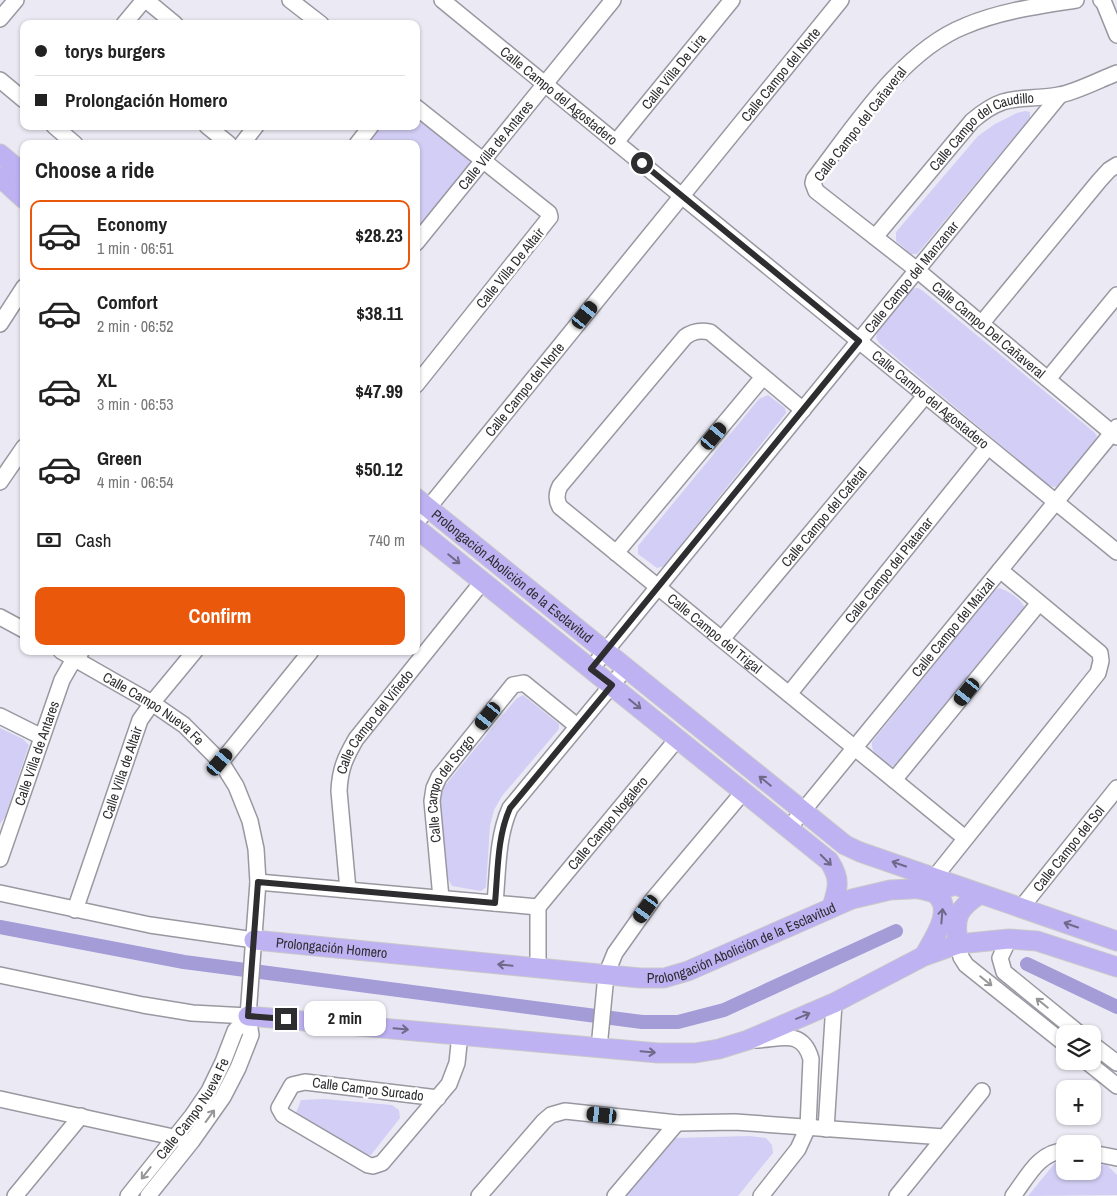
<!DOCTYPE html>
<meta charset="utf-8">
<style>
:root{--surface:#fff;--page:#f6f6f6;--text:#222;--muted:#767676;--line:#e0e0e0;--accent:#ea580c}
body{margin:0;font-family:"Archivo Narrow",sans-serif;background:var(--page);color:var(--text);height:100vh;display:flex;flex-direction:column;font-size:19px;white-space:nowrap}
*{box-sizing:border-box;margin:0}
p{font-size:16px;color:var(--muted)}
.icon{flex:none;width:28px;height:28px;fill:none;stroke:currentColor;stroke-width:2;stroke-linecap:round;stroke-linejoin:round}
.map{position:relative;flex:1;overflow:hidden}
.drawer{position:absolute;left:20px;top:140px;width:400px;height:515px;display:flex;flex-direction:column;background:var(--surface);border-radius:10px;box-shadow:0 1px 4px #0004}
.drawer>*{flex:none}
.guide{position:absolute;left:20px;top:20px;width:400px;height:110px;border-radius:10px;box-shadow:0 1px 4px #0004;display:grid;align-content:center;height:110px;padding:0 15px;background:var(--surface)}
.fabs{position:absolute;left:1056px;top:1025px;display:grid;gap:10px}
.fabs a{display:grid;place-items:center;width:45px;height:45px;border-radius:10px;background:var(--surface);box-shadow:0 1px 4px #0004;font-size:25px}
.end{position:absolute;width:22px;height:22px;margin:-11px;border:6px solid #2e2e31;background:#fff;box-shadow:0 0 0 2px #fff}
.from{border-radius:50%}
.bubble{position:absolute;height:35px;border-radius:10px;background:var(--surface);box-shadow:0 1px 4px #0004;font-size:16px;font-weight:800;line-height:35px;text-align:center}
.car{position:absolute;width:15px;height:30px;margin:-15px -8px;border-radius:6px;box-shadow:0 0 4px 1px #0007;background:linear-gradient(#222 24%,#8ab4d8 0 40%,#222 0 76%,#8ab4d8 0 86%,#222 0)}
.guide b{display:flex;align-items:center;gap:18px;height:48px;font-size:19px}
.guide b+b{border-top:1px solid var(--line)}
.guide i{width:12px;height:12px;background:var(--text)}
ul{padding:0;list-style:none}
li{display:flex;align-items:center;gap:15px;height:70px;margin:0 10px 8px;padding:0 5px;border:2px solid transparent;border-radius:10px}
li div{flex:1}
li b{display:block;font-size:19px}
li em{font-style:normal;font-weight:800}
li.active{border-color:var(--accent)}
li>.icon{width:45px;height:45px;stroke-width:1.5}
h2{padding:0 15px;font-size:22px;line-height:60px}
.pay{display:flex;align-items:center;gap:12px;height:55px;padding:0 15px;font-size:19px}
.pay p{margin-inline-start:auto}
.cta{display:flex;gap:10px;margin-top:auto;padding:10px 15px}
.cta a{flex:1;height:58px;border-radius:10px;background:var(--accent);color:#fff;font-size:20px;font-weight:800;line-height:58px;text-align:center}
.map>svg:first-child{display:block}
.green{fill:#d2cef5}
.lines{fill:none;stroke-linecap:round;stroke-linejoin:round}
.canal{stroke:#a49cd7;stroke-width:14}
.minor-casing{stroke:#9998a1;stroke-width:18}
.major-casing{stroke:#c9c9c9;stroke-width:21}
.minor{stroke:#fff;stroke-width:15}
.major{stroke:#beb2f2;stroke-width:19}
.oneway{stroke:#6f6988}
.oneway2{stroke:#969698}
.route{stroke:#2e2e31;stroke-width:6}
.labels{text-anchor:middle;stroke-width:5;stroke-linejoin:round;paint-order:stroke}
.street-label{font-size:14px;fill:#2e2e31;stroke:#fff}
</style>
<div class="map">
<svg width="1117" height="1196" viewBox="0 0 1117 1196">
<rect width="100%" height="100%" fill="#ebeaf4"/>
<!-- green -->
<path class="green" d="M416 111 468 155 470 163 468 171 416 233V144H367L382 126H416Z
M1025 111 1030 112V118L917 254H911L896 241V232L978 136 995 124 1017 113Z
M918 288 923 291 1094 432 1097 436 1096 441 1060 486 1054 487 1048 485 880 344 876 338 877 333 911 289Z
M768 395 785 408 786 413 664 566 657 568 638 554V546L759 399Z
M999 588C1009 591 1022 599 1025 609L895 767C884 764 870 754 872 742L993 591Z
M523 695 559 724V729L502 796 494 810 490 826 486 887 481 891 452 886 448 879 439 801 442 789 516 699Z
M0 728 23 739 29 745 5 817 0 824Z
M324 1099 392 1105 399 1110 400 1118 371 1155 363 1154 301 1120 296 1113 301 1100Z
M749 1136 766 1138 772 1145 773 1153 738 1196H625L675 1138Z
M1055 1163 1065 1164V1171H1092L1093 1165H1107L1117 1175V1195L1028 1196Z"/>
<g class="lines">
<!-- canal -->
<path class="canal" d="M0 927 184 962 642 1022H678L724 1010 896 931
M1027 964 1117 1007"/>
<defs>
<g id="minor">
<path d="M146 0 175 24"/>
<path d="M290 0 321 24"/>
<path id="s1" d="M442 0 1117 552"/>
<path id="s2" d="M1076 0C1038 6 1000 11 965 26 902 51 854 127 814 179L813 183 816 191 917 270 1117 437"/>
<path d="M1101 0 1104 3 1117 35"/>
<path d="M0 19 16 0"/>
<path d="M124 24 144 0"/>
<path d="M0 80 24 100"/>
<path d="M416 107 549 213 550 217 416 385"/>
<path d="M54 126 75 144"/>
<path d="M207 126 229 144"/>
<path id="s3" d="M616 142 732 0"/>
<path d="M242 144 256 126"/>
<path d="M357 144 371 126"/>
<path id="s4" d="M875 237 972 121C1007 91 1019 102 1059 95 1074 93 1101 79 1117 73"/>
<path id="s5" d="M416 243 613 0"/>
<path d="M0 324 24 287"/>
<path d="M981 324 1099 181 1109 170 1117 165"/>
<path d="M1048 379 1117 295"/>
<path id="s6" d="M803 410 710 332C700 330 693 331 685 337L560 486C556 494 556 500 560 507L965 838"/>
<path d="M0 482 24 447"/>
<path id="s7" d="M416 523 841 0"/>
<path d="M616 553 763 377"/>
<path d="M0 617 24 630"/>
<path id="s8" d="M722 639 925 396"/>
<path id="s9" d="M61 651 152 703 184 725 221 762 236 786 250 821 256 849 258 882 248 1016 251 1035 238 1068 223 1097 192 1141 148 1196"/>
<path id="s10" d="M591 669 1060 95"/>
<path id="s11" d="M789 694 988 447"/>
<path d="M0 716 42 737"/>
<path d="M221 762 311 651"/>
<path d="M894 780 1039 603"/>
<path id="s12" d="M789 828 1117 427"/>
<path id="s13" d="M0 859 62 680 70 666 81 652"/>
<path d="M934 878 1098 673 1101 661 1100 653 1000 570"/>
<path d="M258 882 538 907"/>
<path id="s14" d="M348 890 339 791C340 769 345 758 356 739L483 581"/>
<path d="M0 893 150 925 254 940"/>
<path id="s15" d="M441 898 432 801 434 788 439 777 513 685 524 683 577 726"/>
<path d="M495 903C498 871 497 837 510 808L626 668"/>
<path id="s16" d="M1021 908 1117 788"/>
<path id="s17" d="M75 910 140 720 152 703 195 651"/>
<path d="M1009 939 1000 958 1004 972 1080 1034"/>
<path d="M958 944 961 957 966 965 1065 1044"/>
<path id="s18" d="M538 968V907L678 738"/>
<path d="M0 975 143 1005 192 1013 248 1016"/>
<path d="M754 1040C779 1040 802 1027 811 1059L808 1127 798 1149 761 1196"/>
<path d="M1092 1044 1117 1063"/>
<path d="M599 1048 606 975 615 953 654 898 744 791"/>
<path d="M1086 1061 1117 1086"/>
<path d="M438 1098 305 1082 292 1085 279 1108 283 1115 368 1165 373 1166 382 1163 449 1084 457 1063 460 1034"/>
<path d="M0 1099 182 1139"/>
<path d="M826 1129 834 1003"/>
<path d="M1092 1153 1117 1158"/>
<path d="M15 1196 81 1116"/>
<path id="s19" d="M128 1196 192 1116 209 1091 223 1062 235 1031 248 1016"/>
<path d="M479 1196 544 1121 551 1115 565 1111 677 1123 735 1122 944 1137"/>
<path d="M615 1196 677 1123"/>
<path d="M897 1196 982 1091"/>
<path d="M1013 1196C1027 1178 1039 1151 1065 1151"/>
</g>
<g id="major">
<path d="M0 154 24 174"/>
<path d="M0 177 24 199"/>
<path id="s20" d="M416 498 845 845 860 852 1117 941"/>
<path d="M416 528 829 861C841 879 838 888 832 907"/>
<path d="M919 889C923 890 929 891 934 893 957 907 932 941 924 956"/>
<path id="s21" d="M254 940 640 978H664L688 971 852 899 890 890 950 887"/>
<path d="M958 944C954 917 957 909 980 894"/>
<path d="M248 1016 658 1053H695L719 1049 748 1040 834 1003 924 956 958 944 1009 939 1037 941 1117 967"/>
</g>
</defs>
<!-- minor casing -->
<use href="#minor" class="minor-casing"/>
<!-- major casing -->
<use href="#major" class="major-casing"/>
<!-- minor -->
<use href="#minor" class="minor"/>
<!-- major -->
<use href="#major" class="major"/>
</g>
<!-- one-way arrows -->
<defs><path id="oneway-shaft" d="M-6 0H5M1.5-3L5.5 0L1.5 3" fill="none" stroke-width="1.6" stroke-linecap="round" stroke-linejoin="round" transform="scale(1.25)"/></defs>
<g class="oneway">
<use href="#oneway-shaft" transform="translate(454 559) rotate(39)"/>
<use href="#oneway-shaft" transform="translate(635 704) rotate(39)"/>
<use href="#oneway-shaft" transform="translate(765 781) rotate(-141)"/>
<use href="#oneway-shaft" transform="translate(826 860) rotate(45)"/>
<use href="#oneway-shaft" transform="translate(899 864) rotate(-161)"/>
<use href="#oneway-shaft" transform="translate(942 916) rotate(-85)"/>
<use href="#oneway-shaft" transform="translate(1071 925) rotate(-161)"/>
<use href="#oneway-shaft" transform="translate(505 965) rotate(-174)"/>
<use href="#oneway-shaft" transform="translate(803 1016) rotate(-23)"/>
<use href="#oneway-shaft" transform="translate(401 1029) rotate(5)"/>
<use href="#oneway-shaft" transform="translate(648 1052) rotate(5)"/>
</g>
<g class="oneway2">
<use href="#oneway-shaft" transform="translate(986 981) rotate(39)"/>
<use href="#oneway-shaft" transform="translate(1042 1003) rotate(-141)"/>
<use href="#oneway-shaft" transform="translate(210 1116) rotate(-54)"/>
<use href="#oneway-shaft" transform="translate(146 1173) rotate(128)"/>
</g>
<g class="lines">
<!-- route -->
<path class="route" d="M286 1019 248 1016 258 882 495 903C498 871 497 837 510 808L612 685 591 669 859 341 642 163"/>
</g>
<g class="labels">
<!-- street labels -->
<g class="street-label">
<text dy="5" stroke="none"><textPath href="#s3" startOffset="91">Calle Villa De Lira</textPath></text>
<text dy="5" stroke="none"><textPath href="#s7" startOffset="578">Calle Campo del Norte</textPath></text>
<text dy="5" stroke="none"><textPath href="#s1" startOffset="151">Calle Campo del Agostadero</textPath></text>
<text transform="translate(860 124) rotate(-52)" y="5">Calle Campo del Cañaveral</text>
<text dy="5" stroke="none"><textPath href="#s4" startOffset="154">Calle Campo del Caudillo</textPath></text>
<text dy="5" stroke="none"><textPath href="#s5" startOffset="126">Calle Villa de Antares</textPath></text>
<text transform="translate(510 268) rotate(-51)" y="5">Calle Villa De Altair</text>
<text dy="5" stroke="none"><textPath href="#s10" startOffset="506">Calle Campo del Manzanar</textPath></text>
<text dy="5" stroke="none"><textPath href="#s2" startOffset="566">Calle Campo Del Cañaveral</textPath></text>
<text dy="5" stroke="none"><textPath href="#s7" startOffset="172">Calle Campo del Norte</textPath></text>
<text dy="5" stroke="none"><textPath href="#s1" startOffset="631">Calle Campo del Agostadero</textPath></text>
<text dy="5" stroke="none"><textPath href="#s8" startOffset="159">Calle Campo del Cafetal</textPath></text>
<text dy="5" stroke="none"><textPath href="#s11" startOffset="159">Calle Campo del Platanar</textPath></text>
<text dy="5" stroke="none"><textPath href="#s20" startOffset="124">Prolongación Abolición de la Esclavitud</textPath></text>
<text dy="5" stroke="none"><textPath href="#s12" startOffset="259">Calle Campo del Maizal</textPath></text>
<text dy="5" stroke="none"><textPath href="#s6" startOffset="564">Calle Campo del Trigal</textPath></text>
<text dy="5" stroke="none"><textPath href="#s9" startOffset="109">Calle Campo Nueva Fe</textPath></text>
<text dy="5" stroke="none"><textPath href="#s14" startOffset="179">Calle Campo del Viñedo</textPath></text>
<text dy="5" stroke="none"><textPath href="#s13" startOffset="112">Calle Villa de Antares</textPath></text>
<text dy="5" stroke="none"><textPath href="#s17" startOffset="145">Calle Villa de Altair</textPath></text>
<text dy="5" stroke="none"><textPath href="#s15" startOffset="115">Calle Campo del Sorgo</textPath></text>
<text dy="5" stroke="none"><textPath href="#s18" startOffset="170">Calle Campo Nogalero</textPath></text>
<text dy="5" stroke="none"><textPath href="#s16" startOffset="76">Calle Campo del Sol</textPath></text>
<text dy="5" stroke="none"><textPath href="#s21" startOffset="496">Prolongación Abolición de la Esclavitud</textPath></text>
<text dy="5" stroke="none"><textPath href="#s21" startOffset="78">Prolongación Homero</textPath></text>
<text transform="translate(368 1089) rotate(7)" y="5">Calle Campo Surcado</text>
<text dy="5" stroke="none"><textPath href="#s19" startOffset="109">Calle Campo Nueva Fe</textPath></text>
</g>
</g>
</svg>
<div class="fabs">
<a><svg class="icon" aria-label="layers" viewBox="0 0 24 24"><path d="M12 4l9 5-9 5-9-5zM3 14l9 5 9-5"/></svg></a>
<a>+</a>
<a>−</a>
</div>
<i class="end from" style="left:642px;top:163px"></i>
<i class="end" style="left:286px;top:1019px"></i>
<div class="bubble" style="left:304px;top:1001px;width:82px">2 min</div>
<i class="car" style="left:585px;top:315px;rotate:39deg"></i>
<i class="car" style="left:714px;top:436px;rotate:40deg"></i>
<i class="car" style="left:967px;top:692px;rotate:219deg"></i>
<i class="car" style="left:488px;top:716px;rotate:219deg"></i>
<i class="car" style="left:220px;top:762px;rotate:40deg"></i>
<i class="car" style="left:646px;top:909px;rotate:216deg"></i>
<i class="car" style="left:602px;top:1115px;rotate:276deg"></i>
<div class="guide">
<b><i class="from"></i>torys burgers</b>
<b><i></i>Prolongación Homero</b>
</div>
<section class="drawer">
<h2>Choose a ride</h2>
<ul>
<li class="active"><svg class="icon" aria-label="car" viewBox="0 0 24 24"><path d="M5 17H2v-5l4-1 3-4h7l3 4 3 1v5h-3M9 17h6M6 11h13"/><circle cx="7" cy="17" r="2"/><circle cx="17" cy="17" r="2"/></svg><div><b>Economy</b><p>1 min · 06:51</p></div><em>$28.23</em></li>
<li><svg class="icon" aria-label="car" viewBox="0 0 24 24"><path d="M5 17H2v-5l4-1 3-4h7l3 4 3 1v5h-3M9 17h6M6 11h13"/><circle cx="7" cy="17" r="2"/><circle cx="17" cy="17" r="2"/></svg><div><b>Comfort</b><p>2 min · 06:52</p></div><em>$38.11</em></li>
<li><svg class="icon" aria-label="car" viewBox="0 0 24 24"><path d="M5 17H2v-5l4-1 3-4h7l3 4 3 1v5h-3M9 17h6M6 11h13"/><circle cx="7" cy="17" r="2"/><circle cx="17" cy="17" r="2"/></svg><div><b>XL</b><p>3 min · 06:53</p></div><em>$47.99</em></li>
<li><svg class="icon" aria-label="car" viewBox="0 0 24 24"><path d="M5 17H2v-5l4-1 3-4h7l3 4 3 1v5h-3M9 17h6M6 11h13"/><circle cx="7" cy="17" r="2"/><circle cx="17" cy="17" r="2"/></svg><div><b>Green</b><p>4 min · 06:54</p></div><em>$50.12</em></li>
</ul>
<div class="pay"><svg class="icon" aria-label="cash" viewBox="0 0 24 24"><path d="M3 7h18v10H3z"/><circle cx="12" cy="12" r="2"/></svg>Cash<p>740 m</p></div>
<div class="cta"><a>Confirm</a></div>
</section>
</div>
